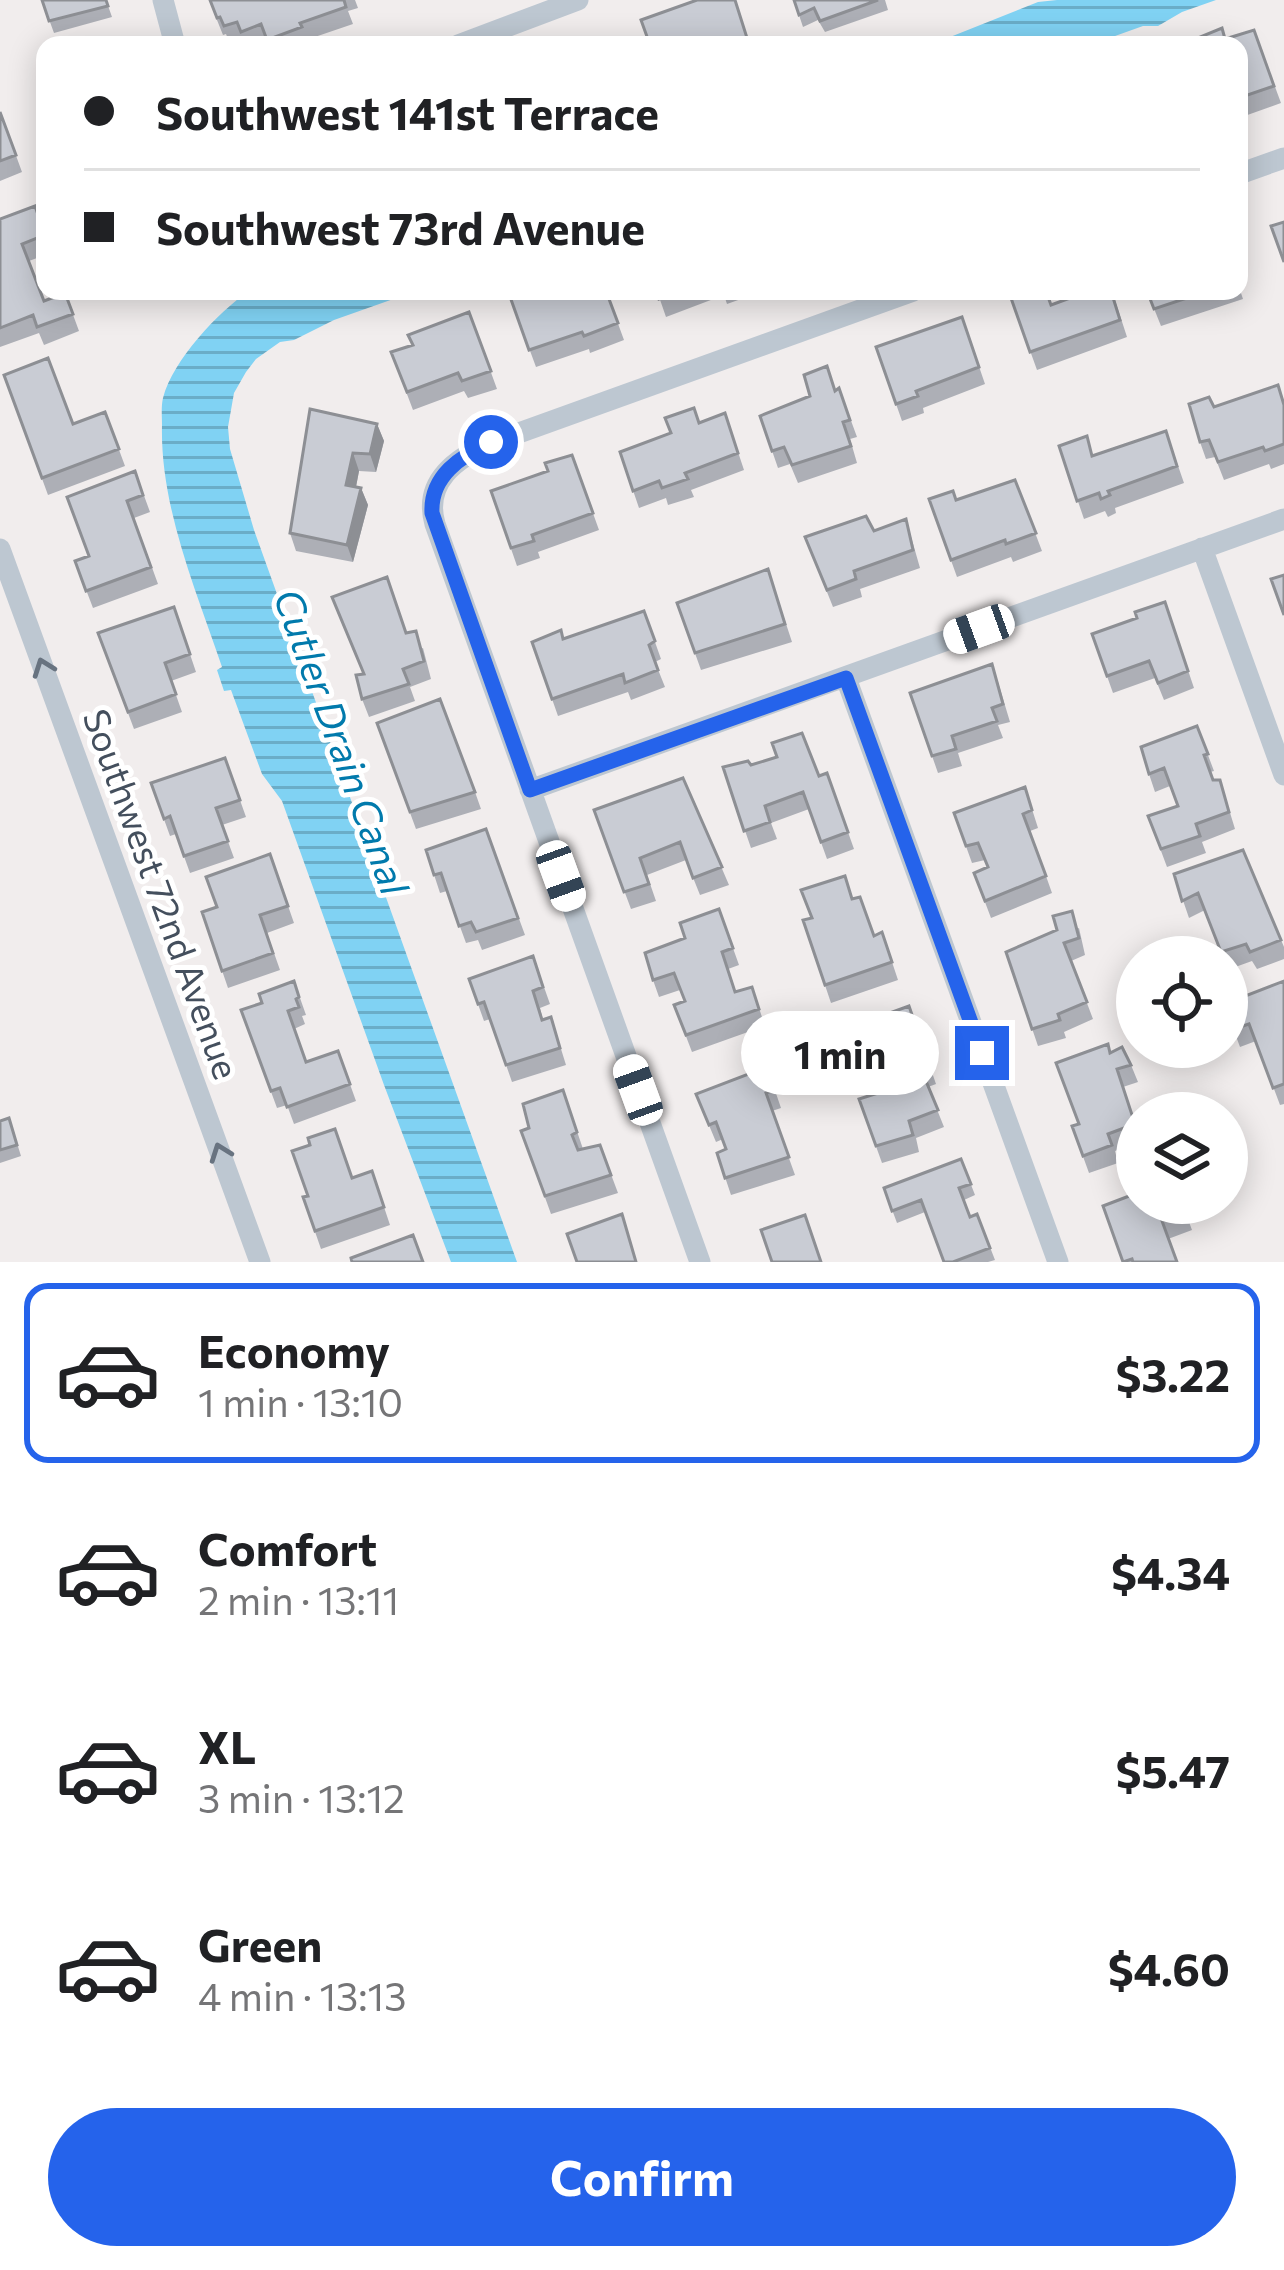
<!DOCTYPE html>
<meta charset="utf-8">
<style>
:root{--surface:#fff;--page:#f2f2f2;--text:#202124;--muted:#757577;--line:#e0e0e0;--accent:#2563eb}
body{margin:0;font-family:Commissioner,sans-serif;background:var(--page);color:var(--text);height:100vh;display:flex;flex-direction:column;font-size:45px;white-space:nowrap}
*{box-sizing:border-box;margin:0}
p{font-size:39px;color:var(--muted)}
.icon{flex:none;width:66px;height:66px;fill:none;stroke:currentColor;stroke-width:2;stroke-linecap:round;stroke-linejoin:round}
.map{position:relative;height:1262px;overflow:hidden}
.drawer{display:flex;flex-direction:column;background:var(--surface);flex:1}
.drawer>*{flex:none}
.guide{position:absolute;left:36px;top:36px;width:1212px;height:264px;border-radius:24px;box-shadow:0 6px 30px #0003;display:grid;align-content:center;height:264px;padding:0 48px;background:var(--surface)}
.buttons{position:absolute;left:1116px;top:936px;display:grid;gap:24px}
.buttons a{display:grid;place-items:center;width:132px;height:132px;border-radius:50%;background:var(--surface);box-shadow:0 6px 30px #0003;font-size:60px}
.end{position:absolute;width:54px;height:54px;margin:-27px;border:15px solid #2563eb;background:#fff;box-shadow:0 0 0 6px #fff}
.from{border-radius:50%}
.bubble{position:absolute;height:84px;border-radius:42px;background:var(--surface);box-shadow:0 6px 30px #0003;font-size:39px;font-weight:700;line-height:84px;text-align:center}
.car{position:absolute;width:36px;height:72px;margin:-36px -18px;border-radius:15px;box-shadow:0 0 9px 3px #0007;background:linear-gradient(#fff 24%,#345 0 40%,#fff 0 76%,#345 0 86%,#fff 0)}
.guide b{display:flex;align-items:center;gap:42px;height:114px;font-size:45px}
.guide b+b{border-top:3px solid var(--line)}
.guide i{width:30px;height:30px;background:var(--text)}
ul{padding:21px 0 0;list-style:none}
li{display:flex;align-items:center;gap:36px;height:180px;margin:0 24px 18px;padding:0 24px;border:6px solid transparent;border-radius:24px}
li div{flex:1}
li b{display:block;font-size:45px}
li em{font-style:normal;font-weight:700}
li.active{border-color:var(--accent)}
li>.icon{width:108px;height:108px;stroke-width:1.5}
.button{display:flex;gap:24px;margin-top:auto;padding:24px 48px}
.button a{flex:1;height:138px;border-radius:72px;background:var(--accent);color:#fff;font-size:48px;font-weight:700;line-height:138px;text-align:center}
.map>svg:first-child{display:block}
.water{fill:url(#water-rules)}
.lines{fill:none;stroke-linecap:round;stroke-linejoin:round}
.minor{stroke:#bdc7d1;stroke-width:21}
.wall{fill:#adafb6}
.shaded-wall{fill:#8d8f94}
.building{fill:#c9ccd4;stroke:#8d8f94;stroke-width:3}
.oneway{stroke:#687380}
.route{stroke:#2563eb;stroke-width:15}
.labels{text-anchor:middle;stroke-width:10;stroke-linejoin:round;paint-order:stroke}
.street-label{font-size:36px;fill:#444f5d;stroke:#fff}
.water-label{font-size:39px;font-style:italic;fill:#017aac;stroke:#fff}
</style>
<div class="map">
<svg width="1284" height="1262" viewBox="0 0 1284 1262">
<defs>
<pattern id="water-rules" width="6" height="5" patternUnits="userSpaceOnUse" patternTransform="scale(3)"><rect width="6" height="5" fill="#80d2f3"/><path d="M0 2.5h6" fill="none" stroke="#6aadc8"/></pattern>
</defs>
<rect width="100%" height="100%" fill="#f1eded"/>
<!-- water -->
<path class="water" d="M1057 0H1216L1182 12 1158 26H1143L1090 45H930L1038 2Z
M249 291H416L334 320 294 340 280 342 256 359 246 372 234 393 228 427 230 449 254 530 517 1262H451L384 1085 282 801 262 774 231 690 224 691 217 670 222 667C196 590 160 507 162 425 162 417 161 406 163 398 173 360 218 312 249 291Z"/>
<g class="lines">
<!-- minor -->
<path class="minor" d="M163 0 175 45
M458 45 578 0
M1239 174 1284 158
M1202 548 1284 775
M0 549 260 1262
M846 678 1058 1262
M530 790 1284 519
M700 1262 435 524C423 482 456 458 491 443L913 291"/>
</g>
<!-- wall -->
<path class="wall" d="M42 0H106L112 17 54 33Z
M209 0H355L358 8 348 11 353 24 306 40 307 45H268L267 41 258 45H245L243 40 230 44 226 34 223 35Z
M794 0H885L888 10 825 32 818 20 803 27Z
M1254 30 1281 103 1239 118V45L1226 39Z
M0 112 22 172 0 181Z
M0 219 45 233V255L29 261 44 301 65 293 79 331 44 345 39 333 0 347Z
M1239 287 1243 299 1161 326 1147 291H1239Z
M508 291H606L624 340 590 353 589 349 536 367Z
M657 291H754L755 294 727 304 724 295 666 317Z
M1112 291 1127 337 1037 370 1011 298 1051 305Z
M469 312 497 389 468 398 464 391 413 410 391 352 412 345Z
M962 317 985 384 923 408 924 413 902 421 876 347Z
M4 375 73 424 105 412 125 466 48 495Z
M1278 385 1284 401V464L1271 469 1269 464 1224 480 1215 457 1206 459 1200 442 1214 407Z
M839 388 857 437 850 439 857 463 798 483 790 464 778 468 760 416Z
M725 413 744 470 691 490 694 497 668 505 666 498 639 508 620 452Z
M377 424 384 441 376 472 359 471 356 487 361 488 368 505 353 562 296 551 290 533Z
M1166 431 1184 483 1115 508 1116 513 1108 517 1105 511 1084 519 1059 446 1093 455Z
M572 455 599 530 538 552 540 558 517 566 491 491 548 471Z
M135 471 150 512 134 518 158 584 93 608 75 561 89 556Z
M1015 480 1042 551 1013 562 1011 557 957 577 929 499 956 500Z
M906 519 920 568 860 589 862 597 833 607 805 537 874 531Z
M768 569 792 642 701 670 677 603Z
M1165 602 1194 688 1164 700 1155 678 1113 693 1092 634 1137 618Z
M174 607 196 672 171 681 182 712 134 729 98 633Z
M644 611 661 659 655 662 665 687 631 700 628 692 558 716 532 642 564 638Z
M423 648 431 679 410 687 415 701 369 717 362 699 363 674Z
M998 682 1010 722 998 725 1003 738 958 753 962 766 938 773 910 693Z
M377 723 475 792 481 809 416 829Z
M1197 726 1214 771 1210 772 1213 780H1220L1235 829 1202 842 1206 853 1167 867 1148 816 1178 806 1170 786 1155 792 1149 774Z
M225 758 246 817 222 825 234 858 190 873 176 834 170 836 151 783Z
M751 765 819 776 827 773 854 849 827 859 809 809 771 823 777 839 751 848 723 767Z
M683 778 729 885 700 895 686 860 647 875 656 901 631 909 594 810Z
M1025 787 1038 828 1030 831 1052 893 991 918 974 873 987 867 985 860 972 863 954 813Z
M486 829 525 935 482 950 478 940 466 943 447 891 440 893 426 850Z
M1243 850 1284 947V959L1257 969 1252 961 1227 970V957H1222L1205 910 1189 918 1174 874Z
M270 854 294 923 267 933 280 970 228 988 202 912 217 907Z
M853 899 874 936 882 932 898 980 831 1003 803 920 812 918Z
M719 909 739 965 728 969 736 992 752 987 765 1026 692 1052 674 1005 684 1001 680 990 659 997 653 980 685 938Z
M1079 928 1085 955 1071 961 1093 1019 1064 1032 1066 1038 1038 1046 1006 952Z
M533 956 550 1004 540 1008 543 1020 551 1017 566 1065 512 1082 490 1019 484 1021 469 979Z
M294 981 306 1015 302 1016 305 1024 294 1029 306 1062 338 1051 356 1101 294 1124 287 1105 277 1108 241 1010 262 1003Z
M1284 981V1104L1280 1105 1256 1041 1240 1047 1227 1012Z
M909 1006 936 1084 928 1087 944 1127 916 1138 919 1152 882 1163 859 1099 875 1094 872 1052Z
M1111 1052 1131 1065 1138 1082 1123 1087 1137 1128V1143L1115 1151 1118 1163 1089 1173 1072 1126 1079 1124Z
M767 1067 781 1108 772 1111 795 1175 731 1195 717 1153 726 1149 723 1139 716 1142 696 1094Z
M563 1090 583 1149 600 1145 618 1193 551 1214 521 1131 529 1128Z
M9 1118 21 1156 0 1163V1121Z
M961 1159 975 1195 964 1200 970 1217 977 1214 995 1260 988 1262H944L925 1212 897 1223 884 1188Z
M372 1171 390 1225 321 1249 303 1197Z
M1182 1203 1192 1230 1168 1239 1177 1262H1123L1103 1206Z"/>
<!-- shaded-wall -->
<path class="shaded-wall" d="M377 424 384 441 376 472 370 454Z
M353 453 359 471 353 502 346 485Z
M361 488 368 505 353 562 347 545Z"/>
<!-- building -->
<path class="building" d="M42 0H106L108 6 49 21Z
M210 0H344L346 7 300 23 302 27 267 40 261 24 241 32 237 22 224 26 220 17 217 18Z
M697 0H735L748 41 738 45H650L641 20Z
M794 0H878L820 21 814 8 799 15Z
M1222 28 1225 39 1254 30 1274 86 1239 98V45H1203L1200 37Z
M45 69V90L40 71Z
M0 112 16 155 0 161Z
M35 206 45 235 22 244 44 301 65 293 73 314 37 327 33 315 0 328V219Z
M1284 222V262L1271 226Z
M508 291H606L618 323 584 336 582 332 529 350Z
M657 291H681L659 299Z
M1027 291H1046L1051 305 1089 291H1111L1120 320 1030 352 1011 298Z
M1147 291H1208L1154 309Z
M469 312 491 371 462 381 458 373 407 392 391 352 413 345 408 335Z
M962 317 979 367 916 391 918 396 896 404 876 347Z
M48 358 73 424 105 412 119 449 42 478 4 375Z
M827 366 835 391 839 388 850 420 843 422 851 446 792 465 784 447 772 451 760 416 810 396 804 375Z
M1278 385 1284 405V444L1265 451 1263 447 1218 462 1209 440 1200 442 1189 404 1209 397 1214 407Z
M694 408 699 423 725 413 738 453 685 473 688 479 662 488 659 481 633 491 620 452 671 433 665 418Z
M310 409 377 424 370 454 353 453 346 485 361 488 347 545 290 533Z
M1166 431 1177 466 1108 491 1110 495 1101 499 1099 493 1077 501 1059 446 1087 436 1092 456Z
M572 455 593 513 532 535 534 541 511 548 491 491 548 471 545 463Z
M135 471 143 495 127 501 151 567 86 591 75 561 89 556 67 497Z
M1015 480 1036 533 1006 544 1005 540 951 560 929 499 953 491 956 500Z
M866 516 874 531 906 519 913 550 854 571 856 579 827 590 805 537Z
M768 569 785 624 695 653 677 603Z
M1284 575V615L1271 579Z
M387 577 406 633 416 631 424 661 403 669 409 684 362 699 356 675 364 674 332 597Z
M1165 602 1188 671 1158 683 1149 661 1107 676 1092 634 1137 618 1135 612Z
M174 607 190 654 165 663 176 694 128 712 98 633Z
M644 611 655 641 649 645 658 670 625 683 623 674 552 699 532 642 561 630 563 639Z
M992 664 1003 704 992 708 997 721 952 736 956 749 932 756 910 693Z
M440 699 475 792 410 812 377 723Z
M1197 726 1208 754 1204 755 1213 780H1220L1229 812 1196 824 1200 836 1161 849 1148 816 1178 806 1164 768 1149 774 1141 747Z
M802 733 819 776 827 773 848 832 821 842 803 792 765 806 770 822 744 831 723 767 748 761 751 765 777 757 772 743Z
M225 758 240 800 216 808 228 841 184 856 170 816 164 819 151 783Z
M683 778 722 867 693 878 680 842 640 858 649 884 624 892 594 810Z
M1025 787 1032 810 1023 814 1046 876 985 901 974 873 988 867 978 843 966 846 954 813Z
M486 829 518 918 476 932 471 922 459 926 441 873 434 875 426 850Z
M1243 850 1281 940 1250 952 1246 944 1221 952 1198 893 1182 901 1174 874Z
M270 854 288 906 260 915 273 953 222 971 202 912 217 907 206 877Z
M845 876 852 899 860 897 874 936 882 932 892 962 825 985 803 920 812 918 801 890Z
M719 909 733 948 722 952 735 992 752 987 759 1009 686 1035 674 1005 685 1001 674 973 653 980 645 953 685 938 680 923Z
M1072 911 1079 938 1064 943 1087 1002 1058 1014 1060 1020 1032 1029 1006 952 1057 930 1053 916Z
M533 956 543 987 533 991 542 1020 551 1017 560 1048 506 1065 484 1002 478 1004 469 979Z
M294 981 299 997 296 999 299 1007 288 1011 306 1062 338 1051 350 1084 287 1107 280 1088 271 1091 241 1010 262 1003 259 994Z
M1284 981V1084L1273 1088 1249 1024 1234 1029 1227 1012V1003Z
M909 1006 930 1067 921 1069 938 1110 909 1121 913 1135 876 1146 859 1099 875 1094 862 1058 873 1052 862 1023Z
M1108 1044 1110 1053 1122 1047 1131 1065 1117 1069 1135 1124 1108 1134 1112 1145 1083 1156 1072 1126 1079 1124 1056 1063Z
M767 1067 774 1090 766 1093 789 1157 725 1178 717 1153 726 1149 716 1122 709 1125 696 1094Z
M563 1090 577 1132 572 1135 578 1150 600 1145 611 1175 545 1196 521 1131 529 1128 523 1104Z
M9 1118 17 1145 0 1150V1121Z
M335 1129 352 1178 372 1171 384 1207 315 1231 303 1197 308 1196 292 1151 310 1145 308 1138Z
M961 1159 971 1184 959 1188 970 1217 977 1214 990 1248 953 1262H944L921 1200 892 1211 884 1188Z
M1137 1193V1203H1182L1185 1213 1162 1221 1177 1262H1133L1132 1259 1123 1262 1103 1206Z
M622 1214 636 1262H577L567 1234Z
M805 1215 821 1262H772L761 1230Z
M413 1235 423 1262H352L351 1258Z"/>
<!-- one-way arrows -->
<defs><path id="oneway-chevron" d="M-2-3.5L2.5 0L-2 3.5" fill="none" stroke-width="1.6" stroke-linecap="round" stroke-linejoin="round" transform="scale(3)"/></defs>
<g class="oneway">
<use href="#oneway-chevron" transform="translate(43 667) rotate(-110)"/>
<use href="#oneway-chevron" transform="translate(220 1152) rotate(-110)"/>
</g>
<g class="lines">
<!-- route -->
<path class="route" d="M491 442C461 456 430 476 432 513L530 790 846 678 982 1053"/>
</g>
<g class="labels">
<!-- street labels -->
<g class="street-label">
<text transform="translate(161 894) rotate(70)" y="13">Southwest 72nd Avenue</text>
</g>
<!-- water labels -->
<g class="water-label">
<text transform="translate(341 742) rotate(70)" y="14">Cutler Drain Canal</text>
</g>
</g>
</svg>
<div class="buttons">
<a><svg class="icon" aria-label="locate" viewBox="0 0 24 24"><circle cx="12" cy="12" r="6"/><path d="M12 2v4M12 18v4M2 12h4M18 12h4"/></svg></a>
<a><svg class="icon" aria-label="layers" viewBox="0 0 24 24"><path d="M12 4l9 5-9 5-9-5zM3 14l9 5 9-5"/></svg></a>
</div>
<i class="end from" style="left:491px;top:442px"></i>
<i class="end" style="left:982px;top:1053px"></i>
<div class="bubble" style="left:741px;top:1011px;width:198px">1 min</div>
<i class="car" style="left:979px;top:629px;rotate:250deg"></i>
<i class="car" style="left:561px;top:876px;rotate:160deg"></i>
<i class="car" style="left:638px;top:1090px;rotate:340deg"></i>
<div class="guide">
<b><i class="from"></i>Southwest 141st Terrace</b>
<b><i></i>Southwest 73rd Avenue</b>
</div>
</div>
<section class="drawer">
<ul>
<li class="active"><svg class="icon" aria-label="car" viewBox="0 0 24 24"><path d="M5 17H2v-5l4-1 3-4h7l3 4 3 1v5h-3M9 17h6M6 11h13"/><circle cx="7" cy="17" r="2"/><circle cx="17" cy="17" r="2"/></svg><div><b>Economy</b><p>1 min · 13:10</p></div><em>$3.22</em></li>
<li><svg class="icon" aria-label="car" viewBox="0 0 24 24"><path d="M5 17H2v-5l4-1 3-4h7l3 4 3 1v5h-3M9 17h6M6 11h13"/><circle cx="7" cy="17" r="2"/><circle cx="17" cy="17" r="2"/></svg><div><b>Comfort</b><p>2 min · 13:11</p></div><em>$4.34</em></li>
<li><svg class="icon" aria-label="car" viewBox="0 0 24 24"><path d="M5 17H2v-5l4-1 3-4h7l3 4 3 1v5h-3M9 17h6M6 11h13"/><circle cx="7" cy="17" r="2"/><circle cx="17" cy="17" r="2"/></svg><div><b>XL</b><p>3 min · 13:12</p></div><em>$5.47</em></li>
<li><svg class="icon" aria-label="car" viewBox="0 0 24 24"><path d="M5 17H2v-5l4-1 3-4h7l3 4 3 1v5h-3M9 17h6M6 11h13"/><circle cx="7" cy="17" r="2"/><circle cx="17" cy="17" r="2"/></svg><div><b>Green</b><p>4 min · 13:13</p></div><em>$4.60</em></li>
</ul>
<div class="button"><a>Confirm</a></div>
</section>
